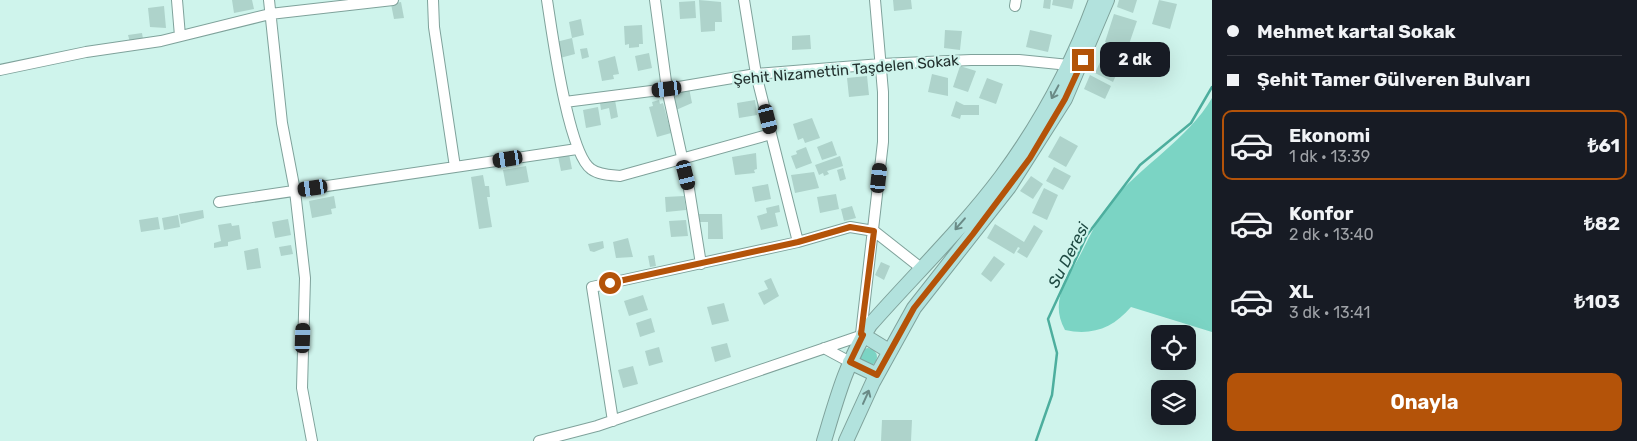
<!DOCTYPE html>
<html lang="tr">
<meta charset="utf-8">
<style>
:root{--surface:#171b24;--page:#20242c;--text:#f1f3f6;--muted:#9ea1a6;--line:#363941;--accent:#b45309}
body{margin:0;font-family:Rubik,sans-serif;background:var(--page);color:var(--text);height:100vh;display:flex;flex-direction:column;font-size:19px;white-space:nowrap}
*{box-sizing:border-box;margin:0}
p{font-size:16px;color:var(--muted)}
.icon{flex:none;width:28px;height:28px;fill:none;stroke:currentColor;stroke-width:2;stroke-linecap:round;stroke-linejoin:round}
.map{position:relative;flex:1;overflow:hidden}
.side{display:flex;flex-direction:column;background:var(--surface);width:425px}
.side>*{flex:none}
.guide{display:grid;align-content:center;height:110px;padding:0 15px;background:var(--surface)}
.buttons{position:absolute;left:1151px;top:325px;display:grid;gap:10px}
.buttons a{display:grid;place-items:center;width:45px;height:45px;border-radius:10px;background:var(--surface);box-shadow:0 5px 20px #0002;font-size:25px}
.end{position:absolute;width:22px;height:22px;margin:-11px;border:6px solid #b45309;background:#fff;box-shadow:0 0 0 2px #fff}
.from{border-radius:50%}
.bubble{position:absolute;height:35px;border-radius:10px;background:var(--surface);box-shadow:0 5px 20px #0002;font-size:16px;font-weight:700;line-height:35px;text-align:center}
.car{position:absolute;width:15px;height:30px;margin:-15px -8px;border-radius:6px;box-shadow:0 0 4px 1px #0007;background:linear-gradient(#222 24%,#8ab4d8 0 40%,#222 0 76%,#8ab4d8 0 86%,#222 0)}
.guide b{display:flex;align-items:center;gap:18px;height:48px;font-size:19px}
.guide b+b{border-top:1px solid var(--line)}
.guide i{width:12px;height:12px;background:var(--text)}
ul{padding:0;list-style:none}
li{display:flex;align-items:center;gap:15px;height:70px;margin:0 10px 8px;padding:0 5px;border:2px solid transparent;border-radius:10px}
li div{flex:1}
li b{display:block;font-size:19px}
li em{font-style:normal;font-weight:700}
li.current{border-color:var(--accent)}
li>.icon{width:45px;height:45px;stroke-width:1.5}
.button{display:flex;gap:10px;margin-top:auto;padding:10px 15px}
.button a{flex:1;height:58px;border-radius:10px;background:var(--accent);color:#fff;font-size:20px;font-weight:700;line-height:58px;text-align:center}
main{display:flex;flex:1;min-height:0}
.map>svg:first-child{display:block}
.green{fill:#7bd4c4}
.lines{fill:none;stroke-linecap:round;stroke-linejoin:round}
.stream{stroke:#4dae9e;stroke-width:2.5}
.building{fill:#aed3cb}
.street-casing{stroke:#7fa29b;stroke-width:12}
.secondary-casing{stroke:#7fa29b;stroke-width:16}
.street{stroke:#fff;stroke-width:10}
.secondary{stroke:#b2e2dd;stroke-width:14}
.oneway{stroke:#6a8a86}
.route{stroke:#b45309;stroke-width:6}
.labels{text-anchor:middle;stroke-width:4.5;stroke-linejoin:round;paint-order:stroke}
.street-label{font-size:15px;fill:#23312f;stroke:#cff4ec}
.water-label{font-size:16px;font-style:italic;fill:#1e4942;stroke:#cff4ec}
</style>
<main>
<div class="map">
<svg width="1212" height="441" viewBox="0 0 1212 441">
<rect width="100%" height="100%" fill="#cff4ec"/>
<!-- green -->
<path class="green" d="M1212 98V332L1131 307C1113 328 1092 336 1065 330 1050 303 1065 282 1078 259 1088 241 1097 218 1111 202 1141 166 1189 138 1212 98Z
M859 357a9 9 0 1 1 18 0a9 9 0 1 1-18 0Z"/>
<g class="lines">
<!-- stream -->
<path class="stream" d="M1036 441 1052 395 1057 353 1048 319 1087 235 1140 165 1191 123 1212 87"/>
</g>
<!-- building -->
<path class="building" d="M232 0H252L254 9 234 13Z
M699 0 721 2 722 22H715V31L701 32Z
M893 0H911L912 9 894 11Z
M1044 0H1051L1050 9 1043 8Z
M1053 0H1074L1072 9 1052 5Z
M1119 0H1137L1133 13 1117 7Z
M1159 0 1177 4 1170 29 1152 24Z
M695 1 696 18 680 19 679 2Z
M401 2 404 18 394 19 391 4Z
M164 6 166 28 150 27 148 8Z
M1114 14 1137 21 1127 50 1105 42Z
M581 19 584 35 572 38 569 22Z
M642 25 643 44H639V47L629 48V44L625 45 624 26Z
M945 30 962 31 960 50 944 48Z
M1030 30 1052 35 1048 52 1026 47Z
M142 33 143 39 130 42 128 35Z
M810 35 811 49 792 50V36Z
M572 38 575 54 560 58 556 42Z
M1158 46 1170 54 1164 63 1152 56Z
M587 48 589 57 582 59 580 49Z
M1105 51 1123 60 1113 82 1095 73Z
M649 53 652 68 638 71 635 56Z
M615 56 619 74 613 75 614 79 602 81 598 61Z
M960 66 976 71 968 92 953 87Z
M932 74 948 78V96L928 92Z
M1090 75 1111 86 1105 99 1084 89Z
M867 76 869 95 849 97 847 78Z
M987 78 1003 84 996 104 979 98Z
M689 88 692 103 676 110 672 92Z
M615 100 618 117 611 119 609 108 601 110 600 103Z
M659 100 660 104 663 103 671 133 657 137 649 107 653 106 652 102Z
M755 100 757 115 739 118 737 103Z
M956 101 964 105H979V115H961L960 119 951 116Z
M598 107 601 125 586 128 583 110Z
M812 118 820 138 805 143 803 138 798 140 793 124Z
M1060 136 1078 146 1066 167 1048 157Z
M832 141 837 155 822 160 817 147Z
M806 147 812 163 796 169 791 156 797 154 796 151Z
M756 153 757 169 754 170 755 173 735 175 732 157Z
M569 154 572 169 561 171 558 156Z
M840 156 843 166 827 171 829 174 824 176 823 173 819 175 815 165Z
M526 166 529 182 506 186 503 170Z
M1054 167 1071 176 1063 190 1046 181Z
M843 168 846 179 840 181 837 170Z
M814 172 819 188 795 193 791 175Z
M483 175 485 186H489L490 197H487L492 227 479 229 471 177Z
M1031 176 1043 184 1033 199 1020 191Z
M768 184 771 199 755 202 752 187Z
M1044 188 1058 195 1047 220 1032 213Z
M836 194 839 209 820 213 817 197Z
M334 196 336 208 331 209 332 214 312 218 309 201Z
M684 196 686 210 666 212 665 197Z
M779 205 780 212 775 213 778 226 761 230 757 216 767 213 766 208Z
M852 206 856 218 844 221 841 209Z
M203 210 204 218 181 224 179 214Z
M699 214H722L723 239H708V222H699Z
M178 215 180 227 164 230 162 218Z
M158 217 160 229 141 232 139 220Z
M288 219 291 235 275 238 272 222Z
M686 220 688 236 671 237 669 221Z
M231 223 232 226 239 225 241 239 228 242V246L214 248V243L221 241 218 225Z
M995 224 1024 242 1034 225 1043 231 1027 258 1017 252 1020 248 1018 247 1014 254 987 238Z
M628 238 633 257 616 258 613 242Z
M603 241 604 248 594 252 590 251 588 244Z
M291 245 293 254 281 256 279 247Z
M258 248 261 268 247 270 244 251Z
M654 255 656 266 650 267 648 256Z
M994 256 1005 264 991 282 981 274Z
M881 262 890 266 884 280 875 275Z
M771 278 779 296 764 305 758 293 768 289 764 281Z
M643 295 648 310 629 316 624 301Z
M724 303 729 321 712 325 707 307Z
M651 318 655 332 640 337 636 323Z
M727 343 731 357 715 362 711 347Z
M659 347 663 362 649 366 645 351Z
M633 366 638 384 623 388 618 370Z
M882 420H912L911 441H881Z"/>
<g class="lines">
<defs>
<path id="street" d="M177 0 180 36
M269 0 282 123 295 191 305 278 302 388 312 441
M433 0 434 27 455 167
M547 0C552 32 568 153 591 169 599 175 611 175 620 176L771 134
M655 0 667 89 689 189 701 264
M744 0 756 74 798 242
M1015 6 1016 0
M0 70 86 52 161 41 270 14 393 0
M565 102 667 89 756 74 881 64 971 60H1019L1069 65
M219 202 577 149
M861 334 883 142V92L875 0
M824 348 850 362
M613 421 592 287 798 242 850 227 874 231 921 268
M539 441 597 426 863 335"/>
<path id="secondary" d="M863 335 889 351
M850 362 877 375
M824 441C836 401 847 360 870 325 913 276 962 229 1001 177 1041 123 1073 63 1096 0
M846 441 873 382 914 308 1009 187 1065 99 1107 0"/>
</defs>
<!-- street casing -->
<use href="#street" class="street-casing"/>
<!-- secondary casing -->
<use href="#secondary" class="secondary-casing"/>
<!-- street -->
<use href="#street" class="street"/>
<!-- secondary -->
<use href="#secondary" class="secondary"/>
</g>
<!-- one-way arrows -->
<defs><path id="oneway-shaft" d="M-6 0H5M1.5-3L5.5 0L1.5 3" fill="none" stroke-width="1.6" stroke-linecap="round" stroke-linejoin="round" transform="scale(1.25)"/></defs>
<g class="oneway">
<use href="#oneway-shaft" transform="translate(1055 92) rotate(118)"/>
<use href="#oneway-shaft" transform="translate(960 224) rotate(131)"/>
<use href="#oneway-shaft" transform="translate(866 397) rotate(-66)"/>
</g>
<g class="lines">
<!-- route -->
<path class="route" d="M610 283 798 242 850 227 874 231 861 334 863 335 850 362 877 375 914 308 973 234 1030 158 1065 99 1083 60"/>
</g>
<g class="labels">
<!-- street labels -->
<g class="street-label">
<text transform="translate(846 70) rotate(-5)" y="5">Şehit Nizamettin Taşdelen Sokak</text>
</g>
<!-- water labels -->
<g class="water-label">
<text transform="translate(1068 255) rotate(-63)" y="6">Su Deresi</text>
</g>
</g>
</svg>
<div class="buttons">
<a><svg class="icon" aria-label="locate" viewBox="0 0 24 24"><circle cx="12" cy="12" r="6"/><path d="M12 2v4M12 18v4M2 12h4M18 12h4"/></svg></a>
<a><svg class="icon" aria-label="layers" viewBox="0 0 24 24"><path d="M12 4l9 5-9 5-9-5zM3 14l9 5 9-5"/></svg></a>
</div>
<i class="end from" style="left:610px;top:283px"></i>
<i class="end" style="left:1083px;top:60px"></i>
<div class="bubble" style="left:1100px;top:42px;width:70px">2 dk</div>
<i class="car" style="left:667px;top:89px;rotate:263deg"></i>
<i class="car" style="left:768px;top:119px;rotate:166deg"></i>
<i class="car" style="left:508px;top:159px;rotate:261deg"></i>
<i class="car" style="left:686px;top:175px;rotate:166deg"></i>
<i class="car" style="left:879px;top:178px;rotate:6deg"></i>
<i class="car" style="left:313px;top:188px;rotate:262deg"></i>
<i class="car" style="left:303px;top:338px;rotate:2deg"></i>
</div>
<section class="side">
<div class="guide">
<b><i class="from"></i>Mehmet kartal Sokak</b>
<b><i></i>Şehit Tamer Gülveren Bulvarı</b>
</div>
<ul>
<li class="current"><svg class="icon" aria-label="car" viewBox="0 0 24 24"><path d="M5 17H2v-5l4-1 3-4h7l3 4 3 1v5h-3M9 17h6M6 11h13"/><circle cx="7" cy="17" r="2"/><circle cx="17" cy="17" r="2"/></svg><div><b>Ekonomi</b><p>1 dk · 13:39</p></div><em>₺61</em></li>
<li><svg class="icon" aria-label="car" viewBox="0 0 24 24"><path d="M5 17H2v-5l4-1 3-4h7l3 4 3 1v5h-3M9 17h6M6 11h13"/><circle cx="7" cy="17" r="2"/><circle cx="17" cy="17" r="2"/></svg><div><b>Konfor</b><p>2 dk · 13:40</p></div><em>₺82</em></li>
<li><svg class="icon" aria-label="car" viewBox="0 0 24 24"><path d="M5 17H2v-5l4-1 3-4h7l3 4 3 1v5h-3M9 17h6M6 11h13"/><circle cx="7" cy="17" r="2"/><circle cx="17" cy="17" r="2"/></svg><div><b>XL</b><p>3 dk · 13:41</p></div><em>₺103</em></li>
</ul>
<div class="button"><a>Onayla</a></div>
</section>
</main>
